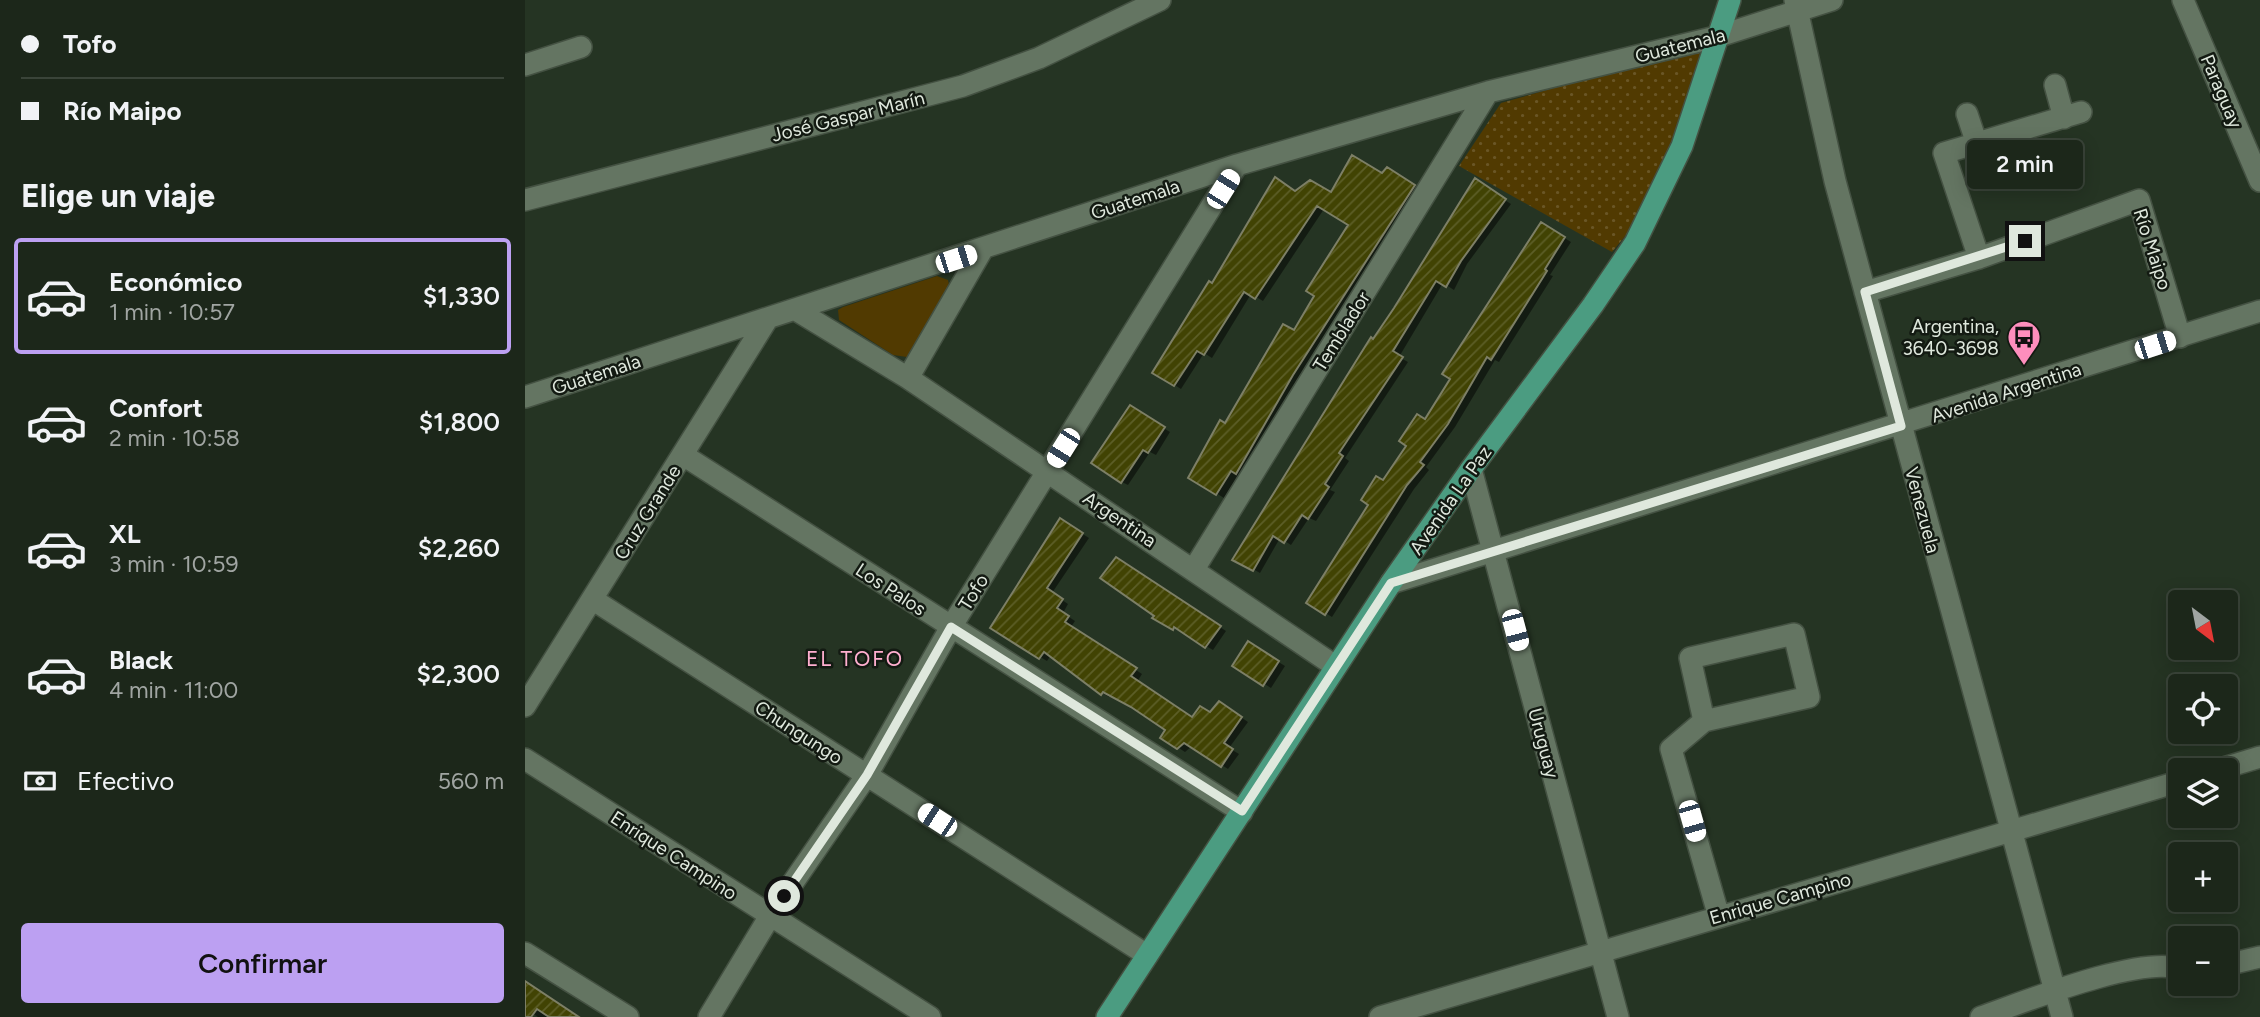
<!DOCTYPE html>
<html lang="es">
<meta charset="utf-8">
<style>
:root{--surface:#1c271a;--page:#293327;--text:#f1f3f6;--muted:#a0a5a2;--line:#3a4439;--accent:#bca0f2}
body{margin:0;font-family:Figtree,sans-serif;background:var(--page);color:var(--text);height:100vh;display:flex;flex-direction:column;font-size:26px;white-space:nowrap}
*{box-sizing:border-box;margin:0}
p{font-size:23px;color:var(--muted)}
.icon{flex:none;width:38px;height:38px;fill:none;stroke:currentColor;stroke-width:2;stroke-linecap:round;stroke-linejoin:round}
.map{position:relative;flex:1;overflow:hidden}
.details{display:flex;flex-direction:column;background:var(--surface);width:525px}
.details>*{flex:none}
.banner{display:grid;align-content:center;height:154px;padding:0 21px;background:var(--surface)}
.needle{width:46px;rotate:148deg}
.tools{position:absolute;left:1643px;top:590px;display:grid;gap:14px}
.tools a{display:grid;place-items:center;width:70px;height:70px;border-radius:7px;background:var(--surface);box-shadow:0 4px 18px #0003,0 0 0 2px var(--line);font-size:35px}
.end{position:absolute;width:32px;height:32px;margin:-16px;border:9px solid #dfe8dd;background:#111;box-shadow:0 0 0 4px #111}
.from{border-radius:50%}
.bubble{position:absolute;height:49px;border-radius:7px;background:var(--surface);box-shadow:0 4px 18px #0003,0 0 0 2px var(--line);font-size:23px;font-weight:600;line-height:49px;text-align:center}
.car{position:absolute;width:21px;height:42px;margin:-21px -10px;border-radius:9px;box-shadow:0 0 5px 2px #0007;background:linear-gradient(#fff 24%,#345 0 40%,#fff 0 76%,#345 0 86%,#fff 0)}
.banner b{display:flex;align-items:center;gap:24px;height:66px;font-size:26px}
.banner b+b{border-top:2px solid var(--line)}
.banner i{width:18px;height:18px;background:var(--text)}
ul{padding:0;list-style:none}
li{display:flex;align-items:center;gap:21px;height:116px;margin:0 14px 10px;padding:0 7px;border:4px solid transparent;border-radius:7px}
li div{flex:1}
li b{display:block;font-size:26px}
li em{font-style:normal;font-weight:600}
li.current{border-color:var(--accent)}
li>.icon{width:63px;height:63px;stroke-width:1.5}
h2{padding:0 21px;font-size:32px;line-height:84px}
.pay{display:flex;align-items:center;gap:18px;height:77px;padding:0 21px;font-size:26px}
.pay p{margin-inline-start:auto}
.cta{display:flex;gap:14px;margin-top:auto;padding:14px 21px}
.cta a{flex:1;height:80px;border-radius:7px;background:var(--accent);color:#111;font-size:28px;font-weight:600;line-height:80px;text-align:center}
main{display:flex;flex:1;min-height:0}
.map>svg:first-child{display:block}
.grass{fill:#513a01}
.park{fill:url(#park-dots)}
.shadow{fill:#0007}
.building{fill:url(#building-hatch);stroke:#7d7f66;stroke-width:2}
.lines{fill:none;stroke-linecap:round;stroke-linejoin:round}
.minor-casing{stroke:#445142;stroke-width:24}
.major-casing{stroke:#445142;stroke-width:24}
.minor{stroke:#647562;stroke-width:21}
.major{stroke:#4b9c81;stroke-width:21}
.route{stroke:#dfe8dd;stroke-width:9}
.labels{text-anchor:middle;stroke-width:5;stroke-linejoin:round;paint-order:stroke}
.street-label{font-size:19px;fill:#dfe8dd;stroke:#131a12}
.poi-label{font-size:19px;fill:#dfe8dd;stroke:#131a12;text-anchor:end}
.neighbourhood-label{font-size:21px;letter-spacing:2px;fill:#ffafcf;stroke:#131a12}
</style>
<main>
<section class="details">
<div class="banner">
<b><i class="from"></i>Tofo</b>
<b><i></i>Río Maipo</b>
</div>
<h2>Elige un viaje</h2>
<ul>
<li class="current"><svg class="icon" aria-label="car" viewBox="0 0 24 24"><path d="M5 17H2v-5l4-1 3-4h7l3 4 3 1v5h-3M9 17h6M6 11h13"/><circle cx="7" cy="17" r="2"/><circle cx="17" cy="17" r="2"/></svg><div><b>Económico</b><p>1 min · 10:57</p></div><em>$1,330</em></li>
<li><svg class="icon" aria-label="car" viewBox="0 0 24 24"><path d="M5 17H2v-5l4-1 3-4h7l3 4 3 1v5h-3M9 17h6M6 11h13"/><circle cx="7" cy="17" r="2"/><circle cx="17" cy="17" r="2"/></svg><div><b>Confort</b><p>2 min · 10:58</p></div><em>$1,800</em></li>
<li><svg class="icon" aria-label="car" viewBox="0 0 24 24"><path d="M5 17H2v-5l4-1 3-4h7l3 4 3 1v5h-3M9 17h6M6 11h13"/><circle cx="7" cy="17" r="2"/><circle cx="17" cy="17" r="2"/></svg><div><b>XL</b><p>3 min · 10:59</p></div><em>$2,260</em></li>
<li><svg class="icon" aria-label="car" viewBox="0 0 24 24"><path d="M5 17H2v-5l4-1 3-4h7l3 4 3 1v5h-3M9 17h6M6 11h13"/><circle cx="7" cy="17" r="2"/><circle cx="17" cy="17" r="2"/></svg><div><b>Black</b><p>4 min · 11:00</p></div><em>$2,300</em></li>
</ul>
<div class="pay"><svg class="icon" aria-label="cash" viewBox="0 0 24 24"><path d="M3 7h18v10H3z"/><circle cx="12" cy="12" r="2"/></svg>Efectivo<p>560 m</p></div>
<div class="cta"><a>Confirmar</a></div>
</section>
<div class="map">
<svg width="1735" height="1017" viewBox="0 0 1735 1017">
<defs>
<pattern id="park-dots" width="8" height="8" patternUnits="userSpaceOnUse" patternTransform="scale(1.75)"><rect width="8" height="8" fill="#513a01"/><path d="M2 2h.1M6 6h.1" fill="none" stroke="#6a5626" stroke-width="1.8" stroke-linecap="round"/></pattern>
<pattern id="building-hatch" width="6" height="6" patternUnits="userSpaceOnUse" patternTransform="scale(1.75)"><rect width="6" height="6" fill="#414303"/><path d="M-1 1l2-2M0 6l6-6M5 7l2-2" fill="none" stroke="#5c5e27"/></pattern>
</defs>
<rect width="100%" height="100%" fill="#253423"/>
<!-- grass -->
<path class="grass" d="M412 276 423 280 424 285 382 357 368 355 314 320 313 310 318 307Z"/>
<!-- park -->
<path class="park" d="M1178 46 1133 182 1120 212 1087 252 934 166 976 103Z"/>
<!-- shadow -->
<path class="shadow" d="M862 169 896 190 718 477 714 474 699 498 665 477 770 332 826 224 799 209 738 301 726 294 687 358 679 353 656 389 629 372 688 285 770 192 806 194 858 176Z
M950 181 986 204 942 264 929 290 918 283 874 357 883 362 820 458 824 461 805 490 810 492 791 521 784 518 766 545 755 538 735 573 710 559 733 518Z
M1017 224 1046 242 1025 275 1028 276 974 362 970 360 930 427 901 467 904 470 889 489 807 617 784 603 859 482 901 421Z
M606 408 645 432 631 455 625 452 603 485 597 482Z
M536 520 564 538 527 593 543 604 538 613 550 621 546 627 617 674 612 682 668 719 701 707 723 722 704 748 714 754 703 769 667 746 660 752 637 737 642 729 586 694 584 697 577 693 526 655 522 661 467 628Z
M598 563 701 631 688 650 630 617Z
M723 643 760 666 746 688 709 665Z
M0 983 32 1004 56 1017H13L0 1008Z"/>
<!-- building -->
<path class="building" d="M827 155 857 173 862 167 890 185 768 375 711 474 706 471 691 495 663 478 695 420 700 423 758 324 769 330 789 296 781 291 823 225 792 206 730 299 719 292 679 355 672 351 649 386 627 373 684 281 687 283 750 177 770 191 785 180 806 192Z
M950 178 981 199 936 261 921 287 911 281 868 351 878 357 814 453 818 456 800 484 804 487 783 519 777 515 759 543 748 536 728 571 707 560 846 337 848 339 869 308Z
M1016 222 1040 237 1020 269 1022 271 966 360 962 357 923 424 895 462 899 465 882 485 800 615 781 603 843 505 836 500 851 476 858 480 881 446 874 441 892 414 900 419 925 379 917 374Z
M605 405 640 427 623 453 618 450 596 483 566 463Z
M535 518 558 533 522 588 538 599 532 608 544 616 540 622 612 668 606 676 667 717 675 706 685 712 694 701 717 717 699 743 708 749 696 767 659 743 652 749 635 738 640 730 606 707 578 692 576 695 519 652 514 659 465 628Z
M591 557 696 626 680 648 649 627 648 630 627 618 629 616 575 578Z
M723 641 754 661 738 686 707 666Z
M0 981 54 1017H24L12 1009 6 1017H0Z"/>
<g class="lines">
<defs>
<path id="minor" d="M1270 0 1310 181 1537 1017
M1658 0 1735 181
M0 65 56 47
M1530 85 1539 118
M1442 114 1452 144
M0 200 438 86 514 58 635 0
M1454 258 1419 153 1556 112
M1340 292 1454 258 1614 200 1655 337
M271 310 383 378 810 666
M383 378 457 250
M0 397 712 165 963 92 1191 37 1307 0
M158 455 717 812
M946 469 1093 1017
M669 569 963 92
M866 583 1735 311
M67 599 622 955
M0 706 243 318
M1179 721 1165 658 1269 634 1284 697 1179 721 1146 749 1194 917
M0 759 405 1017
M1692 770 1735 757
M0 953 103 1017
M1701 965 1735 957
M184 1017 245 916 342 775 426 627 712 165
M855 1017 1656 781
M1456 1017C1499 1002 1615 955 1656 969"/>
<path id="major" d="M582 1017 866 583 946 469 1068 305 1110 243 1157 146 1205 0"/>
</defs>
<!-- minor casing -->
<use href="#minor" class="minor-casing"/>
<!-- major casing -->
<use href="#major" class="major-casing"/>
<!-- minor -->
<use href="#minor" class="minor"/>
<!-- major -->
<use href="#major" class="major"/>
</g>
<g class="lines">
<!-- route -->
<path class="route" d="M259 896 342 775 426 627 717 811 866 583 1376 426 1340 292 1500 241"/>
</g>
<!-- icons -->
<defs>
<symbol id="bus-pin" viewBox="-11 -11 22 30"><path d="M0 17L-7.5 6A9.5 9.5 0 1 1 7.5 6Z" fill="#fe8ebd" stroke="#131a12"/><path d="M-5-6H5V4H4V6H2V4H-2V6H-4V4H-5ZM-3.5-4V0h7V-4ZM-3.5 1.2v1.5H-2V1.2ZM2 1.2v1.5H3.5V1.2Z" fill="#111"/></symbol>
</defs>
<g fill-rule="evenodd">
<use href="#bus-pin" x="1480" y="318" width="38" height="52"/>
</g>
<g class="labels">
<!-- street labels -->
<g class="street-label">
<text transform="translate(1155 45) rotate(-14)" y="7">Guatemala</text>
<text transform="translate(1697 91) rotate(67)" y="7">Paraguay</text>
<text transform="translate(323 116) rotate(-14)" y="7">José Gaspar Marín</text>
<text transform="translate(610 199) rotate(-18)" y="7">Guatemala</text>
<text transform="translate(1628 249) rotate(72)" y="7">Río Maipo</text>
<text transform="translate(816 331) rotate(-58)" y="7">Temblador</text>
<text transform="translate(71 374) rotate(-18)" y="7">Guatemala</text>
<text transform="translate(1481 392) rotate(-18)" y="7">Avenida Argentina</text>
<text transform="translate(925 500) rotate(-55)" y="7">Avenida La Paz</text>
<text transform="translate(1398 510) rotate(75)" y="7">Venezuela</text>
<text transform="translate(122 512) rotate(-58)" y="7">Cruz Grande</text>
<text transform="translate(595 519) rotate(34)" y="7">Argentina</text>
<text transform="translate(366 589) rotate(33)" y="7">Los Palos</text>
<text transform="translate(448 592) rotate(-58)" y="7">Tofo</text>
<text transform="translate(274 732) rotate(33)" y="7">Chungungo</text>
<text transform="translate(1019 743) rotate(75)" y="7">Uruguay</text>
<text transform="translate(149 855) rotate(33)" y="7">Enrique Campino</text>
<text transform="translate(1255 898) rotate(-16)" y="7">Enrique Campino</text>
</g>
<!-- poi labels -->
<g class="poi-label">
<text x="1474" y="333">Argentina,<tspan x="1474" dy="22">3640-3698</tspan></text>
</g>
<!-- neighbourhood labels -->
<g class="neighbourhood-label">
<text x="330" y="666">EL TOFO</text>
</g>
</g>
</svg>
<div class="tools">
<a><svg class="needle" viewBox="-14 -14 28 28"><path d="M0-13l5 13h-10z" fill="#e53935"/><path d="M0 13l5-13h-10z" fill="#a0a5a2"/></svg></a>
<a><svg class="icon" aria-label="locate" viewBox="0 0 24 24"><circle cx="12" cy="12" r="6"/><path d="M12 2v4M12 18v4M2 12h4M18 12h4"/></svg></a>
<a><svg class="icon" aria-label="layers" viewBox="0 0 24 24"><path d="M12 4l9 5-9 5-9-5zM3 14l9 5 9-5"/></svg></a>
<a>+</a>
<a>−</a>
</div>
<i class="end from" style="left:259px;top:896px"></i>
<i class="end" style="left:1500px;top:241px"></i>
<div class="bubble" style="left:1442px;top:140px;width:116px">2 min</div>
<i class="car" style="left:698px;top:189px;rotate:32deg"></i>
<i class="car" style="left:431px;top:259px;rotate:72deg"></i>
<i class="car" style="left:1630px;top:345px;rotate:72deg"></i>
<i class="car" style="left:538px;top:448px;rotate:212deg"></i>
<i class="car" style="left:990px;top:630px;rotate:165deg"></i>
<i class="car" style="left:412px;top:820px;rotate:303deg"></i>
<i class="car" style="left:1167px;top:821px;rotate:164deg"></i>
</div>
</main>
